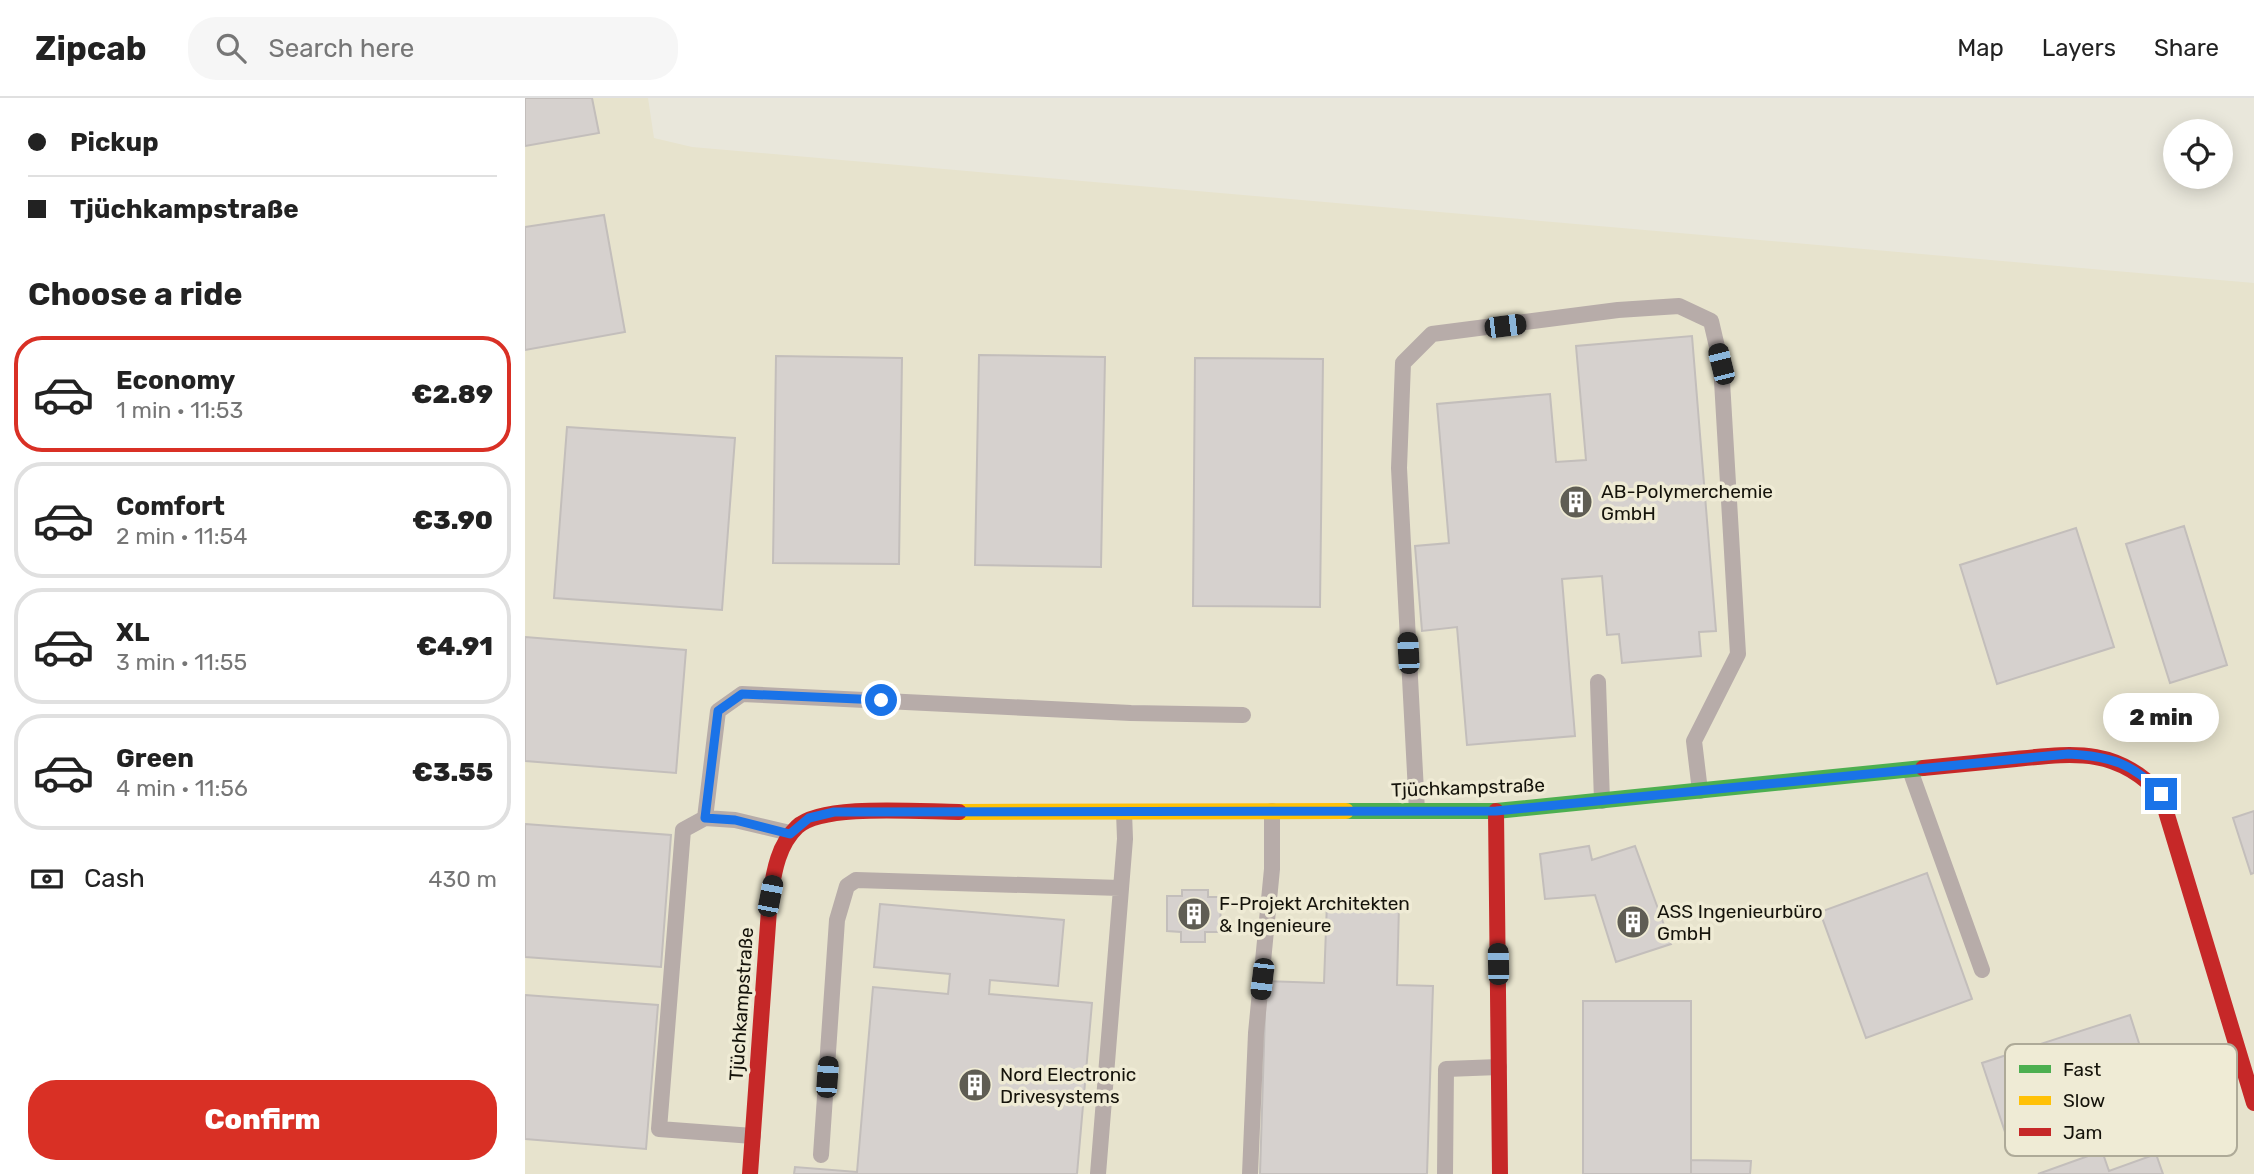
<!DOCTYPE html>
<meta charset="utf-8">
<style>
:root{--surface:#fff;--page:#f6f6f6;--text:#222;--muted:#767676;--line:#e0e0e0;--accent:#d93025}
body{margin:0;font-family:Rubik,sans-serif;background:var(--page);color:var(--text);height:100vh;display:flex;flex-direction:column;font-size:26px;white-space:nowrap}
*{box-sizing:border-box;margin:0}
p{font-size:23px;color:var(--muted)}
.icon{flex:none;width:38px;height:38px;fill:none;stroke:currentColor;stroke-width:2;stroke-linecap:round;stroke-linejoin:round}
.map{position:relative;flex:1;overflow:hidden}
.panel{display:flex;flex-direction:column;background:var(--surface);width:525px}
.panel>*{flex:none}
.guide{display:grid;align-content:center;height:154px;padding:0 28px;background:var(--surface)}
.fabs{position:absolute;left:1638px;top:21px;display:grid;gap:14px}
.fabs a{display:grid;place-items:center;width:70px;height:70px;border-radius:50%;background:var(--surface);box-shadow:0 4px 18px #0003;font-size:35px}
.end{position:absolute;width:32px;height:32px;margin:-16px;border:9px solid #1a73e8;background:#fff;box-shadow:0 0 0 4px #fff}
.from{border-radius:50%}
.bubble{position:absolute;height:49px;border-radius:24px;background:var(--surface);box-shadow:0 4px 18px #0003;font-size:23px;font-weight:800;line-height:49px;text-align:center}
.car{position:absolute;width:21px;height:42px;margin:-21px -10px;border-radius:9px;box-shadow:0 0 5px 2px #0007;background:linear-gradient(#222 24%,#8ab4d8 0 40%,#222 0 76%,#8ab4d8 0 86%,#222 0)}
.guide b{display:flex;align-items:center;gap:24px;height:66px;font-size:26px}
.guide b+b{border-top:2px solid var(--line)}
.guide i{width:18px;height:18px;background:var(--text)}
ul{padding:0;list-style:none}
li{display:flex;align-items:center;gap:21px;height:116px;margin:0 14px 10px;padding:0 14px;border:4px solid var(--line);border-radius:28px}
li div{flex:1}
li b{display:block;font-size:26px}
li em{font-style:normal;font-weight:800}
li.current{border-color:var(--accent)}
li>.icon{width:63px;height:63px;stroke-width:1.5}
h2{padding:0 28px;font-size:32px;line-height:84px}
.pay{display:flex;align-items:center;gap:18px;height:77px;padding:0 28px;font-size:26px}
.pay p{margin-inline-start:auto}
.cta{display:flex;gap:14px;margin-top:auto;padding:14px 28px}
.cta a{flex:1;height:80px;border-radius:28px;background:var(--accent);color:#fff;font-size:28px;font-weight:800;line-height:80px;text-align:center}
header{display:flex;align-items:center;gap:42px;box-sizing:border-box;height:98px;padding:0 35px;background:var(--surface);border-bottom:2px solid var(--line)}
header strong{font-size:33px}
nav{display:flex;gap:38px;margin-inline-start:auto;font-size:24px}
.search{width:490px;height:63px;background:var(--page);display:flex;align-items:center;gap:18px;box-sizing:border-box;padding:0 24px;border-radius:28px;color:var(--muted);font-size:26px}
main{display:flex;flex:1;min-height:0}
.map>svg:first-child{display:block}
.built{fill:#e7e3cd}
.building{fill:#d6d1ce;stroke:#c3bebb;stroke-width:2}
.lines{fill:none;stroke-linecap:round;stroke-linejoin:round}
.lane{stroke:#b7aca9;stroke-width:16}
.fast{stroke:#4caf50;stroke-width:16}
.slow{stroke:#ffc107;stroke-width:16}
.jam{stroke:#c62828;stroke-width:16}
.route{stroke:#1a73e8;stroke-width:9}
.labels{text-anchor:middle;stroke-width:7;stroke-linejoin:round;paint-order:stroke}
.poi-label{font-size:19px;fill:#15130b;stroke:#efebd5;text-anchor:start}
.street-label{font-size:19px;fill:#15130b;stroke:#efebd5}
.key{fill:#efebd5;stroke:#aeaa98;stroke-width:2}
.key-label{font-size:19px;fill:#15130b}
</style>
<header>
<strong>Zipcab</strong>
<div class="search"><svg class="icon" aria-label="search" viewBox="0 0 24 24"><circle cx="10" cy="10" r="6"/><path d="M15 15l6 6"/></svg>Search here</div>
<nav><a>Map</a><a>Layers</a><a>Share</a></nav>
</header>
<main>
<section class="panel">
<div class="guide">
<b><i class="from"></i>Pickup</b>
<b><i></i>Tjüchkampstraße</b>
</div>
<h2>Choose a ride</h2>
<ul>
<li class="current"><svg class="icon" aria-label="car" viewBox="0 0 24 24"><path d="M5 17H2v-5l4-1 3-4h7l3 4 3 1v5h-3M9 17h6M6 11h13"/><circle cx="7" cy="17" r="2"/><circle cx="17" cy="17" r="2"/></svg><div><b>Economy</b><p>1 min · 11:53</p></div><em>€2.89</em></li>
<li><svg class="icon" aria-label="car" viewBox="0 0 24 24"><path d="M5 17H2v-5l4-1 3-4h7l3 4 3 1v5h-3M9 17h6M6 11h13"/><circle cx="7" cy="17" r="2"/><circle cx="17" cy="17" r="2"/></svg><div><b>Comfort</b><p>2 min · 11:54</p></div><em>€3.90</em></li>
<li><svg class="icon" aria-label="car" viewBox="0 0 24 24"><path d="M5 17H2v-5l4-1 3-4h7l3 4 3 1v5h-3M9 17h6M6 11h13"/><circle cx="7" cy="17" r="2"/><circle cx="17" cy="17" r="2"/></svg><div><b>XL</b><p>3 min · 11:55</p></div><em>€4.91</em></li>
<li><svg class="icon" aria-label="car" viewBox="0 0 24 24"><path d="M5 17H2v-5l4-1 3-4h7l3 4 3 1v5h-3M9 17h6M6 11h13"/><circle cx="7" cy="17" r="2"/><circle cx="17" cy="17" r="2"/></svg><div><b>Green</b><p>4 min · 11:56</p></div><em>€3.55</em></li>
</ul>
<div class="pay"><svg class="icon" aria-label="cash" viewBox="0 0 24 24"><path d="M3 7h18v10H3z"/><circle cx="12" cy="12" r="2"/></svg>Cash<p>430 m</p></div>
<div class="cta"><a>Confirm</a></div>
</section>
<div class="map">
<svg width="1729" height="1076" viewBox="0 0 1729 1076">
<rect width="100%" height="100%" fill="#e9e7db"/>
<!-- built -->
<path class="built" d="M0 0H123L129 40 167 49 1729 185V1076H0Z"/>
<!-- building -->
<path class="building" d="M0 0H67L74 35 0 48Z
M79 117 100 234 0 252V129Z
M1167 238 1191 533 1174 534 1176 558 1097 565 1094 536 1082 537 1077 478 1037 481 1050 638 942 647 932 529 897 533 890 448 924 445 912 306 1025 296 1031 364 1061 362 1051 248Z
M454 257 580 259 576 469 450 467Z
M251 258 377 260 374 466 248 465Z
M670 260 798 261 795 509 668 508Z
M42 329 210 340 197 512 29 500Z
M1659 428 1702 567 1645 585 1601 446Z
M1551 430 1589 549 1472 586 1435 467Z
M0 539 161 552 151 675 0 663Z
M1729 713V775L1726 776 1708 720Z
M0 726 146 737 136 869 0 859Z
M1064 748 1067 762 1110 748 1146 846 1091 864 1070 797 1020 801 1015 756Z
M1402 775 1447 901 1341 940 1295 814Z
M657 792H683V799H696L695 834H680V844H656V834L642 833V798H657Z
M802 804 874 807 872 887 908 888 902 1076H735L741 883 799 885Z
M355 806 539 822 533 888 465 882 464 896 567 905 552 1076H269L270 1069 332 1074 348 889 423 896 425 876 349 869Z
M0 897 133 907 121 1051 0 1041Z
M1058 903H1166V1076H1058Z
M1605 917 1629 992 1482 1040 1457 965Z
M1577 1053 1584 1073 1631 1056 1638 1076H1513Z
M1166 1062 1226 1063 1225 1076H1166Z"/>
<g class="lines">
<!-- lane -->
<path class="lane" d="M1073 584 1077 703
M1385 672 1457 872
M892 713 874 370 878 265 907 236 1093 212 1154 208 1186 223 1196 266 1213 556 1169 643 1175 693
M180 720 193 613 217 596 606 615 718 617
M228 1038 134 1031 158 732 180 720 210 722 265 735
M296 1057 312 822 322 788 331 782 595 790
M573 1076 600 741 599 714
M725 1076 731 935 747 771V713
M920 1076 921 971 974 969"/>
<!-- fast -->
<path class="fast" d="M821 713H971L1398 670"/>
<!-- slow -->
<path class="slow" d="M434 714 821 713"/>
<!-- jam -->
<path class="jam" d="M1398 670C1429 667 1460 664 1491 661 1549 655 1593 649 1636 697L1729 1005
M971 713 975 1076
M225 1076 245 798C249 774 253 747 272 729 297 705 397 714 434 714"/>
</g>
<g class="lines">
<!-- route -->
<path class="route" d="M356 602 217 596 193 613 180 720 210 722 265 736 284 720 309 714 971 713 1543 656C1584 658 1609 665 1636 696"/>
</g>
<!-- icons -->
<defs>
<symbol id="building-disc" viewBox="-11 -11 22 22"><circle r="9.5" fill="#5f5d54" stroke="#efebd5"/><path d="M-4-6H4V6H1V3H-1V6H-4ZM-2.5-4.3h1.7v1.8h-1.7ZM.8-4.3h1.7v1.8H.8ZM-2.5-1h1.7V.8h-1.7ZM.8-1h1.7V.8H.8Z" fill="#fff"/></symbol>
</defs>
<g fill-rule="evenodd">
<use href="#building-disc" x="1032" y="385" width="38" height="38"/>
<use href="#building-disc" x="650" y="797" width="38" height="38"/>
<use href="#building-disc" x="1089" y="805" width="38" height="38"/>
<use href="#building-disc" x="431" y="968" width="38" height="38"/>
</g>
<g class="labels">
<!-- poi labels -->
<g class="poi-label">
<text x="1076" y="400">AB-Polymerchemie<tspan x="1076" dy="22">GmbH</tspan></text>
<text x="694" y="812">F-Projekt Architekten<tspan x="694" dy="22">&amp; Ingenieure</tspan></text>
<text x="1132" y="820">ASS Ingenieurbüro<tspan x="1132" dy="22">GmbH</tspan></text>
<text x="475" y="983">Nord Electronic<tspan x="475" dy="22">Drivesystems</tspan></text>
</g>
<!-- street labels -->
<g class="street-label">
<text transform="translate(943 689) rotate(-2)" y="7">Tjüchkampstraße</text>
<text transform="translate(216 906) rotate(-86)" y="7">Tjüchkampstraße</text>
</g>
</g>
<!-- legend -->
<rect x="1480" y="946" width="232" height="112" rx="10" class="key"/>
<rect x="1494" y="967" width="32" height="8" fill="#4caf50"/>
<rect x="1494" y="998" width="32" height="9" fill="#ffc107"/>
<rect x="1494" y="1030" width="32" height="8" fill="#c62828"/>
<g class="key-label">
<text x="1538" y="978">Fast</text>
<text x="1538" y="1009">Slow</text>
<text x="1538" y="1041">Jam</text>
</g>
</svg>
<div class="fabs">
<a><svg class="icon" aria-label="locate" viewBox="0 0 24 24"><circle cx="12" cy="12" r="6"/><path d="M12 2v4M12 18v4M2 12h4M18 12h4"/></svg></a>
</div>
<i class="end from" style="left:356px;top:602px"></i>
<i class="end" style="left:1636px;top:696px"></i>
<div class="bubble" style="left:1578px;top:595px;width:116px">2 min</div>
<i class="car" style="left:980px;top:228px;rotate:83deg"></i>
<i class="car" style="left:1196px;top:266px;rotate:346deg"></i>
<i class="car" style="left:883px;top:555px;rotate:357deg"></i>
<i class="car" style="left:245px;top:798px;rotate:11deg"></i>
<i class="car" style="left:973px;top:866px;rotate:359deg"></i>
<i class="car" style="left:737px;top:881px;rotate:187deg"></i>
<i class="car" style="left:302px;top:979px;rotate:4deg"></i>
</div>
</main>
